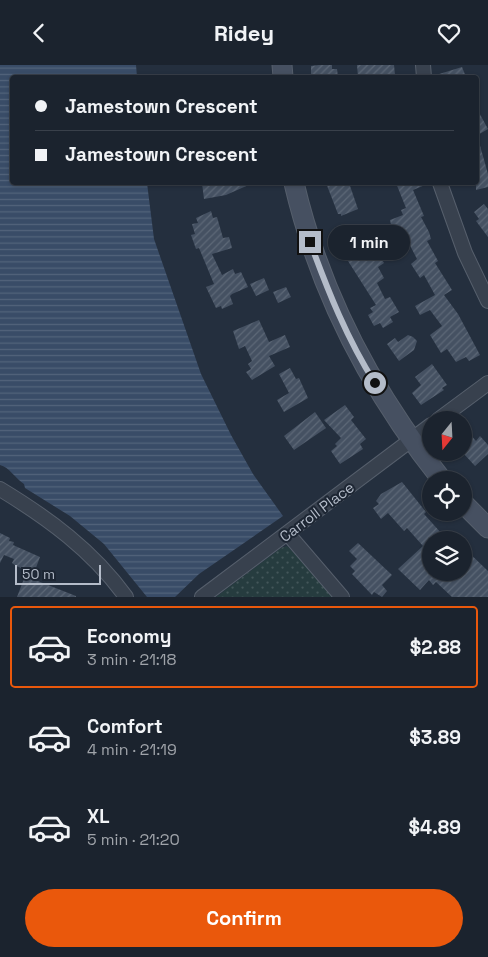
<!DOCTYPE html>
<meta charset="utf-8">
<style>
:root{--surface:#1b232e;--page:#242b36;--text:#f1f3f6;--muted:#a0a4aa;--line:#39404a;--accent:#ea580c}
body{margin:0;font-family:"Space Grotesk",sans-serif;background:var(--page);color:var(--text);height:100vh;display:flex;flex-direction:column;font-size:19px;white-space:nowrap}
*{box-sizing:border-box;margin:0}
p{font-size:16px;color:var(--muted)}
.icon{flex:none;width:28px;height:28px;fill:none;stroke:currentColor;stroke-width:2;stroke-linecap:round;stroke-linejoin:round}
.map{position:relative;height:532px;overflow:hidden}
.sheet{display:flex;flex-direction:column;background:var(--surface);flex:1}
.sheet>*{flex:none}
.banner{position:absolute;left:10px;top:10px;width:469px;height:110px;border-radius:5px;box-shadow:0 1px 4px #0004,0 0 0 1px var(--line);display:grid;align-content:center;height:110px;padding:0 25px;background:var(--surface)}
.needle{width:32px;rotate:198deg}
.buttons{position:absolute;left:422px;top:346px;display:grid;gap:10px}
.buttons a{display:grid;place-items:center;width:50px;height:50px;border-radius:50%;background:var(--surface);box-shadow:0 1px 4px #0004,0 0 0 1px var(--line);font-size:25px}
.scale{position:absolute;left:15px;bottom:12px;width:86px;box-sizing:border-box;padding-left:5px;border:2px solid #b4bcc9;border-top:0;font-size:14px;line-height:18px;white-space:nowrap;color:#b4bcc9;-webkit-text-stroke:4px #1d2633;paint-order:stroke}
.end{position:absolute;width:22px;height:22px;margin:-11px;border:6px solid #b4bcc9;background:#111;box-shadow:0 0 0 2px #111}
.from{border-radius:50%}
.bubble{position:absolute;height:35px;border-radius:18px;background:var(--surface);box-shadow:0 1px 4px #0004,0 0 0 1px var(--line);font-size:16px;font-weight:700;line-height:35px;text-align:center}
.banner b{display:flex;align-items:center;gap:18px;height:48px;font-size:19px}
.banner b+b{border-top:1px solid var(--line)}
.banner i{width:12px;height:12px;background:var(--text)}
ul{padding:9px 0 0;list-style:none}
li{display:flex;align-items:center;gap:15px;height:82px;margin:0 10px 8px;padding:0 15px;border:2px solid transparent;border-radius:5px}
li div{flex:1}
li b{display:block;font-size:19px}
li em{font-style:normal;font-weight:700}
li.on{border-color:var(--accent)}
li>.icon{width:45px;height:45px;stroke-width:1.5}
.primary-button{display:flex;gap:10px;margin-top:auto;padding:10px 25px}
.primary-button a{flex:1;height:58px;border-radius:30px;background:var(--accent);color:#fff;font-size:20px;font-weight:700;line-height:58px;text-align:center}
header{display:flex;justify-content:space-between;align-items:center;height:65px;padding:0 25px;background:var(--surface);font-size:22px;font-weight:700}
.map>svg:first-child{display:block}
.grass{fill:url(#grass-dots)}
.water{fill:url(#water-rules)}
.building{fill:url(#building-hatch)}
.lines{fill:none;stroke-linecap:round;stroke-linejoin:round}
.street-casing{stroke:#565f6c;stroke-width:16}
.secondary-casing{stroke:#565f6c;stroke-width:21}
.street{stroke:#38414e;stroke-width:14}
.secondary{stroke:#465061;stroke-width:19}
.route{stroke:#b4bcc9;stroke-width:6}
.labels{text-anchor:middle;stroke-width:4;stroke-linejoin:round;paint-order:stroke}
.street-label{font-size:15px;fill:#b4bcc9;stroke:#1d2633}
</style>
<header><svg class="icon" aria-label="back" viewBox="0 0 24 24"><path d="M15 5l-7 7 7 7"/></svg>Ridey<svg class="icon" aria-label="heart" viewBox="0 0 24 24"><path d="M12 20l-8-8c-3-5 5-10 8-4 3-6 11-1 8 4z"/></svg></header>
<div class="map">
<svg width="488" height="532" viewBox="0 0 488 532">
<defs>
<pattern id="grass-dots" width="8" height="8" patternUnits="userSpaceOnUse" patternTransform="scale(1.25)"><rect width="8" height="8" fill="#263c3f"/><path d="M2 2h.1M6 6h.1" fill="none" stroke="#435659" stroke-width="1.8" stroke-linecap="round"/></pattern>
<pattern id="water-rules" width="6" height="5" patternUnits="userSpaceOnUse" patternTransform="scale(1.25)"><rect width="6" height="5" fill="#394c67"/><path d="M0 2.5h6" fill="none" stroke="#53647b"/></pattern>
<pattern id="building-hatch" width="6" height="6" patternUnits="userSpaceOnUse" patternTransform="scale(1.25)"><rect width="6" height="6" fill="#455162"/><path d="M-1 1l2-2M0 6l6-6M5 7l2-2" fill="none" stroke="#5d6877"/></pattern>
</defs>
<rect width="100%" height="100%" fill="#242f3e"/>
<!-- grass -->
<path class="grass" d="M287 481 337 532H216L281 483Z"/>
<!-- water -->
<path class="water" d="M0 0H136L137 12H12V118H147L154 174 201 309 231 370 253 409 283 451 199 509 175 532H147L104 479 70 451 25 423 24 419C16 414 9 402 0 400Z"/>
<!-- building -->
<path class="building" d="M319 0H332V4H337L338 12H311V1Z
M357 0H394L395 10H390V12H358Z
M462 2 466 12H437L436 10Z
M476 42 488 64 476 71Z
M476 77H479L488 109V122L476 125Z
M202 118H253L226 130 204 134Z
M326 118H349L358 144 341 151V149H338Z
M396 118H430L413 125 424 151 421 152 429 167 431 174 427 176 438 196 435 198 452 225 444 230 458 249 480 290 469 296 466 292 456 297 447 284 441 288 430 270 442 261 430 245 420 250 415 241 435 230 424 210 420 213 411 199 417 194 400 161 392 164 390 155 403 150 401 145 406 143Z
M484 139 488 144V172L476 156 479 154 474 147Z
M211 146 213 153 217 152 223 173 229 172 232 183 212 189 222 210 233 204 235 209 241 207 248 222 232 229 230 231 233 239 222 244 221 241 216 243 206 222 214 219 199 183 196 184 191 170 195 169 192 159 198 158 196 153Z
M358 171 362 178 370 173 384 198 378 202 384 213 377 218 385 234 390 232 399 247 390 252 393 257 383 263 380 258 374 261 368 250 373 247 370 243 376 240 341 185 347 181 346 178Z
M264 213 269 225 256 231 250 219Z
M286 222 291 232 278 238 273 227Z
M259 255 269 277 285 270 290 282 269 291 275 301 252 315 246 307 251 304 248 299 252 296 245 281 239 284 233 266Z
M408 270 413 272 417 276 414 285 399 296 387 279 395 273 398 277Z
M432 299 447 320 442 323 444 325 421 340 412 328 421 320 415 312Z
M290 303 296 314 299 313 308 333 284 347 277 335 289 328 279 309Z
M345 340 354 352 351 355 366 374 360 379 363 384 340 399 331 386 337 381 335 379 341 373 324 355Z
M315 347 326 363 294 385 284 371Z
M469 368 476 376 480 371 488 380V389L475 401 464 389V372Z
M402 417 426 447 424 449 442 469 435 475H431V508H464V483L488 506V532H452L436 517 433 520 429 515 420 525 398 504 423 481 407 463 404 466 388 448 381 454 373 443 379 439 376 436 381 429Z
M0 468 10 473 9 476 14 477 13 480 40 492 34 508 16 501 12 498 14 494 4 490 0 498Z
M358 478 392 510 382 520 387 526 382 532 374 527 372 530 352 509 355 506 350 501 357 494 349 486Z
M25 511 76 531V532H17Z"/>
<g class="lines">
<defs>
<path id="street" d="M423 0 424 12
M440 118 465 188 488 236
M438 355 488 318
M0 424C48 453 93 486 126 532
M288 469 342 532
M202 532 431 360"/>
<path id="secondary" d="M282 0 283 12
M294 118C320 229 371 326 442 415
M464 439 488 463"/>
</defs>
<!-- street casing -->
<use href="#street" class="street-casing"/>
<!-- secondary casing -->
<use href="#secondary" class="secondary-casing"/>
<!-- street -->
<use href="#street" class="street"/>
<!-- secondary -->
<use href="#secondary" class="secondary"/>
</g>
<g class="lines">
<!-- route -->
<path class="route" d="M310 177C328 226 347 274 375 318"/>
</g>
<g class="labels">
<!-- street labels -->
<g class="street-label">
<text transform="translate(317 447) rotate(-37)" y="5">Carroll Place</text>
</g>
</g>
</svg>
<div class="buttons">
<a><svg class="needle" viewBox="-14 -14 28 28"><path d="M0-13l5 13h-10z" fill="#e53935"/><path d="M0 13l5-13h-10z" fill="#a0a4aa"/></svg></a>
<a><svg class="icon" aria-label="locate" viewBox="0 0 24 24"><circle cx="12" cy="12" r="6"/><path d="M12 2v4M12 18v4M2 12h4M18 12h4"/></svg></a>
<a><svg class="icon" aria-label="layers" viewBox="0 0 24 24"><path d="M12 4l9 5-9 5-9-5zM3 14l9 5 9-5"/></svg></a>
</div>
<div class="scale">50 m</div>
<i class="end from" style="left:375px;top:318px"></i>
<i class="end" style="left:310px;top:177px"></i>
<div class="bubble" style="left:328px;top:160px;width:82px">1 min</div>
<div class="banner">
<b><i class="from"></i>Jamestown Crescent</b>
<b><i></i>Jamestown Crescent</b>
</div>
</div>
<section class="sheet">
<ul>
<li class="on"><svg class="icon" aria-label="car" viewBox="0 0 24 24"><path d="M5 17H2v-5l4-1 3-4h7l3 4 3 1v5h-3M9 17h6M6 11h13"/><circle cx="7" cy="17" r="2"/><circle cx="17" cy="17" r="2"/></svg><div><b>Economy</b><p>3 min · 21:18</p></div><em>$2.88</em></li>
<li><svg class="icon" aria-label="car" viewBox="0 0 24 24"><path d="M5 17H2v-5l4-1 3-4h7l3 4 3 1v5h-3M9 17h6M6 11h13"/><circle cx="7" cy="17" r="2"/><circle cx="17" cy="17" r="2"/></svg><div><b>Comfort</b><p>4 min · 21:19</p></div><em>$3.89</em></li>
<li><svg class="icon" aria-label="car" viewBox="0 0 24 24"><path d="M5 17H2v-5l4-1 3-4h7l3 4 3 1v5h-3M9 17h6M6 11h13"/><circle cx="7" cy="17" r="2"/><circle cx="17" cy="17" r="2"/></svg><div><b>XL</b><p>5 min · 21:20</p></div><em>$4.89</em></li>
</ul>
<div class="primary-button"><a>Confirm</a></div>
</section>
